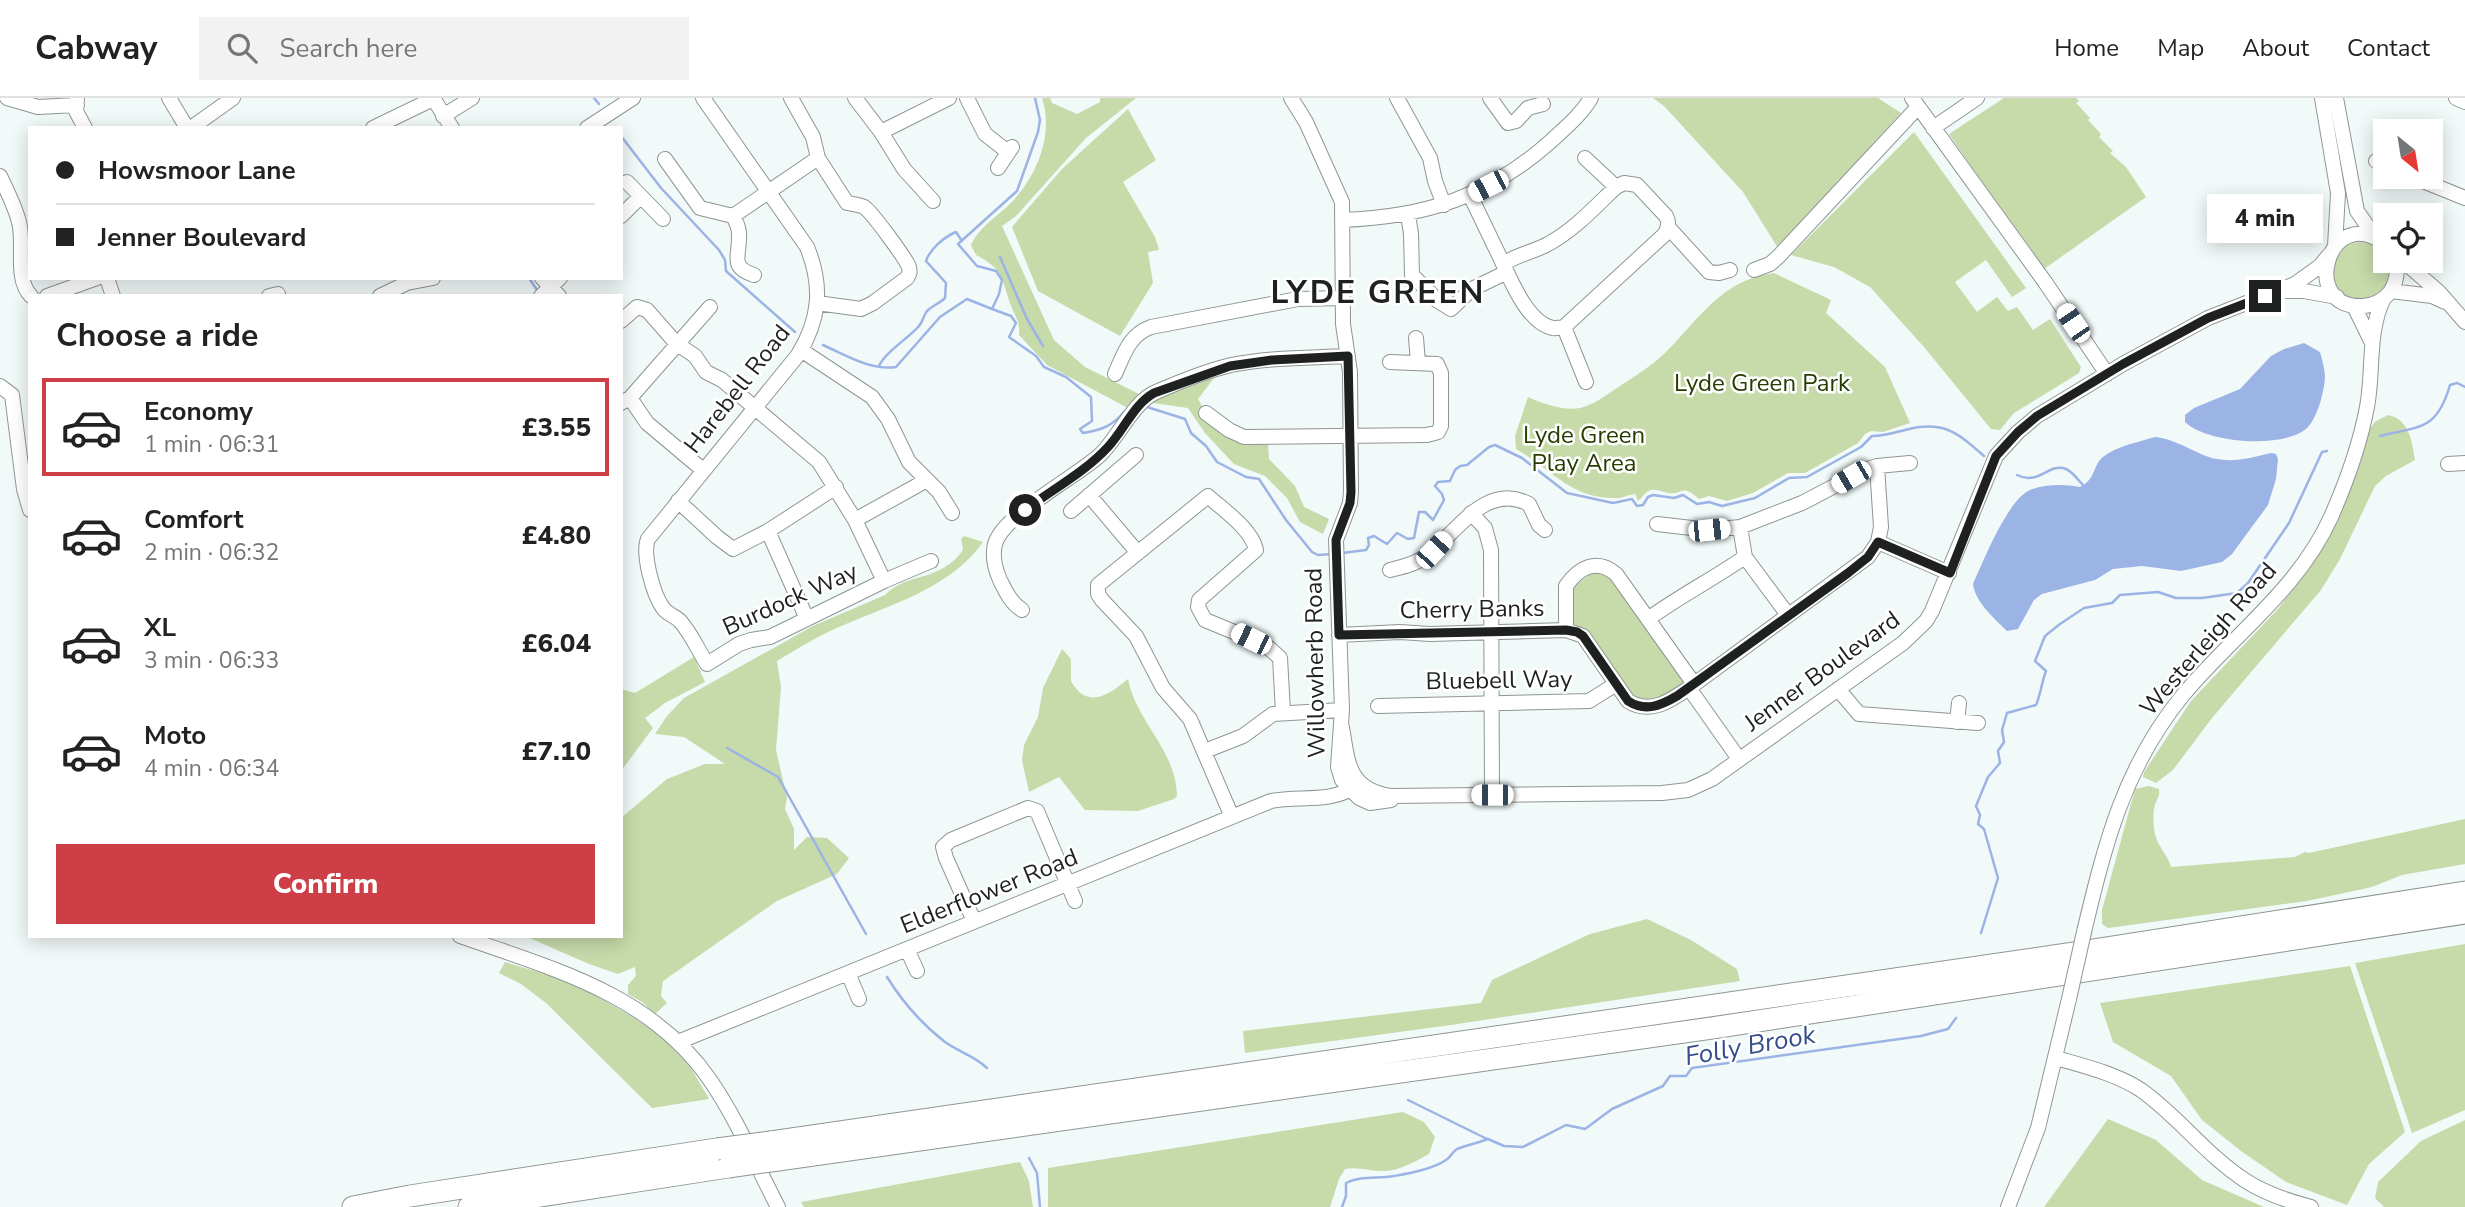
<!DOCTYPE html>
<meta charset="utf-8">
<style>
:root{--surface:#fff;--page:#f2f2f2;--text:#222;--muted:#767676;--line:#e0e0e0;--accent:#ce3e46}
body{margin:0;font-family:"Nunito Sans",sans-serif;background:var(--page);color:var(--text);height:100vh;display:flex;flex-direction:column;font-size:26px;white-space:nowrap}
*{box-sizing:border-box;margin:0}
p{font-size:23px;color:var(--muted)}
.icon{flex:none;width:38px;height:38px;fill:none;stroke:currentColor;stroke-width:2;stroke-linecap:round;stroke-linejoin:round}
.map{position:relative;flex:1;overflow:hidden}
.details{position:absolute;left:28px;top:196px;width:595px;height:644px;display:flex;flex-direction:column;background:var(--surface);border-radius:0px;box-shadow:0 4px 18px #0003}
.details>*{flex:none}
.top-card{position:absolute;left:28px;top:28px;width:595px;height:154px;border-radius:0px;box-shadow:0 4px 18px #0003;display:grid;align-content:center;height:154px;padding:0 28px;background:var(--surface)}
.needle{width:46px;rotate:150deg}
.buttons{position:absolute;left:2373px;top:21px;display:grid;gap:14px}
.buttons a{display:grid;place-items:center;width:70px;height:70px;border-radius:0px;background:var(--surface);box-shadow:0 4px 18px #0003;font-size:35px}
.end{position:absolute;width:32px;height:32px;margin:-16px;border:9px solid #1f2121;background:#fff;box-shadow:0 0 0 4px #fff}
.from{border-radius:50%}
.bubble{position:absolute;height:49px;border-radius:0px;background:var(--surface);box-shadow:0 4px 18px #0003;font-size:23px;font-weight:800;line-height:49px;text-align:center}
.car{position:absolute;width:21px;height:42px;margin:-21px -10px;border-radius:9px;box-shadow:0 0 5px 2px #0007;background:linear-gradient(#fff 24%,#345 0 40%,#fff 0 76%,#345 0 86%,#fff 0)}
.top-card b{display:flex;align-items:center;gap:24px;height:66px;font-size:26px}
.top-card b+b{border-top:2px solid var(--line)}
.top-card i{width:18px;height:18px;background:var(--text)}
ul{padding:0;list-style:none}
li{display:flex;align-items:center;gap:21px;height:98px;margin:0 14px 10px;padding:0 14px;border:4px solid transparent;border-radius:0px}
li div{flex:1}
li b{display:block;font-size:26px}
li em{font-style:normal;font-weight:800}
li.active{border-color:var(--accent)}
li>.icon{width:63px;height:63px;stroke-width:1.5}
h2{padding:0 28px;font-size:32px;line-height:84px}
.primary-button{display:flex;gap:14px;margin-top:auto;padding:14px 28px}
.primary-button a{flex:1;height:80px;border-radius:0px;background:var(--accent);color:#fff;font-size:28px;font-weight:800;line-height:80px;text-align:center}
header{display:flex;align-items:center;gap:42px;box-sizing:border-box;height:98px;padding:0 35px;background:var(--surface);border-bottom:2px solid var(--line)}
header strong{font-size:33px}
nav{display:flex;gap:38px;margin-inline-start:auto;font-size:24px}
.search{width:490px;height:63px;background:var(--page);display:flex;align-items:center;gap:18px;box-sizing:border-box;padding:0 24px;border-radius:0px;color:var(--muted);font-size:26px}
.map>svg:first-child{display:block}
.green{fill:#c6daaa}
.water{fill:#9cb3e5}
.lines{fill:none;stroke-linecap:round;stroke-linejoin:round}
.stream{stroke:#9cb3e5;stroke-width:2.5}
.minor-casing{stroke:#8f9595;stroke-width:16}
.highway-casing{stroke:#8f9595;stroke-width:23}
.minor{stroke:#fff;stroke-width:14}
.highway{stroke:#fff;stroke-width:21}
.minor-bridge-casing{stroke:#8f9595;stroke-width:16;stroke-linecap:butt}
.highway-bridge-casing{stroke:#8f9595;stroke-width:23;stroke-linecap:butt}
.minor-bridge{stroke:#fff;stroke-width:14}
.highway-bridge{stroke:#fff;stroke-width:21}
.route{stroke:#1f2121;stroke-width:9}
.labels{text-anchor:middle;stroke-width:5;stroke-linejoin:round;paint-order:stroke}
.park-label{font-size:24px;fill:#293c00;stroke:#fff}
.street-label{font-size:24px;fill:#1f2121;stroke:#fff}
.water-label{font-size:26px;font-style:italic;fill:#354d8c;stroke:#fff}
.district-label{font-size:32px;font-weight:bold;letter-spacing:2px;fill:#1f2121;stroke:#fff}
</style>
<header>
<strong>Cabway</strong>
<div class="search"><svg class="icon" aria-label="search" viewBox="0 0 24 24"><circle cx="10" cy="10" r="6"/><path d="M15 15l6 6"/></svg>Search here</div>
<nav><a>Home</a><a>Map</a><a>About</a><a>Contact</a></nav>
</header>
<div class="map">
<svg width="2465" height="1109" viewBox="0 0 2465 1109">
<rect width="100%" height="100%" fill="#f2f9f9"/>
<!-- green -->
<path class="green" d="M1042 0H1050L1052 5 1077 16 1100 4V0H1136L1086 40 1016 118 1002 128 1054 242 1085 269 1139 296 1126 309 1047 267 1019 237C1020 222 1015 219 1010 205 1001 179 1003 171 976 157L971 147C979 129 998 118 1012 104 1037 77 1054 37 1042 0Z
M1653 0H1878L1901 15 1778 150 1743 94 1664 8Z
M2004 0H2076L2079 3 2076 5 2090 20 2088 22 2101 36 2099 39 2113 53 2110 55 2126 69 2146 99 2044 171 2041 170 1949 36Z
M1128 11 1156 62 1123 84 1155 139 1159 152 1148 154 1153 185 1120 238 1038 193 1012 129 1062 71Z
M1914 34 2026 190 2012 199 1986 162 1955 184 1977 214 1997 199 2008 213 2017 209 2033 232 2050 221 2081 269 2079 275 2014 315 2000 332 1991 331 1924 249 1870 189 1834 169 1791 157Z
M2331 173a29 29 0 1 1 58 0a29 29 0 1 1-58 0Z
M1774 175 1831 202 1826 215 1885 269 1910 325 1883 334 1871 333 1865 336 1858 345 1805 375H1788L1753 395 1727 403 1709 398 1699 401C1681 385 1684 397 1668 395 1663 394 1657 391 1651 392 1645 394 1643 399 1638 403L1635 396C1627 397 1621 401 1613 400 1570 400 1550 370 1516 351L1515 338 1528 299C1543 306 1564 313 1580 310 1594 307 1606 297 1617 290 1634 279 1651 268 1665 255 1700 220 1721 182 1774 175Z
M1214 280 1198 301 1203 310V316L1268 345 1269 361 1295 388 1304 409 1329 421 1323 436 1300 424 1287 400 1265 378 1234 366 1205 335 1188 310 1146 304Z
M2388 317C2409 321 2412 343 2415 362L2386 378 2375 388 2340 461 2321 492 2212 620 2173 672 2156 685 2143 679 2144 674 2191 603 2278 511 2317 458 2353 385 2368 333 2376 323Z
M964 438 983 444C950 491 889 507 839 529 818 538 797 551 777 563L781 589 776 652 787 700 785 711 794 731V752L807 739 827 740 849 760 837 776 777 803 663 883 661 898 667 905 655 916 642 904 628 896V887L636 878 635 869 618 876 589 866 525 838H621V720L667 681 705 666H725L684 639 655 636 667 618 684 600 813 528 885 497C907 474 941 484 963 452L961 441Z
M1596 473 1609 476 1686 585 1657 604 1637 603 1569 526C1572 492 1565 492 1596 473Z
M1062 551 1071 561V583C1087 612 1109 597 1128 581 1136 624 1176 651 1177 698L1174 701 1138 713 1085 712 1059 679 1029 694 1022 662 1024 647 1038 619 1043 590Z
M694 559 705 584 665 605 645 620 653 630 621 673V591L635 595Z
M2149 688 2159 691C2160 699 2157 700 2155 707 2153 713 2153 723 2154 729 2155 747 2168 756 2171 769L2295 759 2305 754 2309 755 2465 721V766L2402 777 2372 789 2307 803 2108 830 2102 826V812L2135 691Z
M1647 821 1691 842 1737 871 1740 883 1451 927 1245 955 1243 933 1481 905 1492 882 1590 836Z
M2465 846V1012L2412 1035 2355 865Z
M505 864 572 884 631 918 665 941 691 970 709 1001 652 1010 546 905 521 886 499 875Z
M2350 868 2405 1034 2369 1066 2347 1107 2286 1084 2241 1053 2202 1022 2171 978 2113 944 2100 905Z
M1403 1014 1424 1024 1435 1039 1429 1056C1416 1063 1401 1072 1386 1073 1372 1074 1360 1068 1345 1071L1339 1081 1330 1109H1048V1070Z
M2108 1021 2156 1042 2202 1082 2264 1109H2044Z
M2465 1022V1109H2384L2375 1100 2378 1084 2421 1043Z
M1020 1064 1029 1083 1033 1109H804L801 1104Z"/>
<!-- water -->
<path class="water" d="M2304 245 2320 254C2322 262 2325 271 2325 280 2324 294 2317 322 2306 331 2282 351 2206 345 2185 324V317L2194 310 2240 291 2271 258 2284 251Z
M2155 339C2173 341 2185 349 2201 356 2225 367 2247 361 2271 355L2276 356 2278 361 2276 381 2268 407 2232 456 2222 464 2181 473 2142 468 2113 471 2095 482 2042 496 2034 502 2018 531 2007 533C1995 521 1975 504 1973 486 1983 464 2008 401 2030 392 2044 386 2065 386 2080 389 2097 380 2092 368 2103 359 2116 348 2139 344 2155 339Z"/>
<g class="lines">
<!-- stream -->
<path class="stream" d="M594 0 599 6
M1035 0 1040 22 1038 34 1017 93 958 146 977 168 996 173 1002 182 999 196 992 211 1011 218 1016 225 1009 239 1036 258 1044 269 1066 279 1091 299 1092 323 1080 331 1083 335C1102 332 1112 328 1124 314
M621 38 661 90 719 152 725 162 726 173 795 234
M1000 159 1027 221 1043 248
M529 180 537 192
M823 247C846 257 871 273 896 269L940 219 967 201 992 211
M879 268C885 254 909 240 919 228 923 224 923 218 927 213 932 208 940 205 945 200L946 185 926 163C930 151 944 139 956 134L962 143
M1144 308 1185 321 1191 335 1206 348 1217 364 1246 379 1259 381 1286 422 1312 454 1318 457 1332 456
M2380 338C2421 328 2437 332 2450 287L2457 285 2465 289
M2017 377C2039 388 2049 364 2066 371 2073 374 2078 382 2083 387
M1342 455 1366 452 1369 447 1368 440 1374 438 1387 446 1397 435 1408 441 1414 440 1419 414H1425L1433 422 1444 402 1442 396 1435 388 1438 384 1450 383 1455 372 1460 368 1467 367 1489 349 1495 347 1522 360 1567 395 1613 405 1632 401 1637 408 1643 407 1648 399 1653 397 1674 400 1683 397 1697 406 1709 404 1722 408 1755 400 1789 380 1807 379 1861 349 1872 338C1884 338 1893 335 1905 332 1943 322 1957 334 1984 358
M727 650 778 679 866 836
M1981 835 1998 780 1984 731 1978 726 1980 717 1976 708 1988 679 2000 665 1998 653 2004 644 2002 632 2007 615 2036 607C2040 599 2042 583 2046 573L2035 563 2045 538 2060 526 2084 510 2112 505 2120 497 2158 494 2176 500H2202L2237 495 2248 485 2289 425 2322 354 2327 353
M887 879C902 903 923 927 945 944 959 954 975 958 987 970
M1408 1002 1487 1041
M1029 1060 1037 1075 1040 1109
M1342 1109 1346 1098V1085C1361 1077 1378 1081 1394 1078 1410 1075 1433 1071 1446 1062 1451 1059 1452 1054 1457 1051 1467 1047 1478 1045 1488 1041L1504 1048 1523 1049 1566 1027 1585 1031 1612 1011 1663 988 1670 978H1686L1692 970 1921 938 1948 931 1956 920"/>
<defs>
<path id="minor" d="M7 0 38 9 77 7
M77 0 76 13 85 30
M169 0 187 30
M433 0 452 30
M703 0 807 149C823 188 820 221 798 257L648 441C642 456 653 496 663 510 667 516 675 518 680 523 691 535 698 552 707 566L739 546 751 542 770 539 884 483 931 463
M855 0 881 34 904 71 933 103
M967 0 985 36 1008 54
M1291 0 1306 24 1342 104 1343 226 1350 274 1351 394 1350 405 1336 442 1342 612 1338 669 1342 682 1359 700 1370 705 1391 702
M1397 0 1430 60 1435 83 1444 107
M1490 0 1508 25 1516 23 1528 10 1543 6
M1912 0 2045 184 2107 276
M2322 0 2338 95 2335 148
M2336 0 2357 113 2375 139
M2456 0 2465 4
M443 18 472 0
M191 30 233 0
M373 30 433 1
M587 30 633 0
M1933 30 1977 0
M881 34 949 0
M1585 60 1616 89
M665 61 700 110 733 118 818 60 813 39 791 0
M2376 63 2385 67
M998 70 1012 49
M0 78C7 93 15 108 19 124 25 146 14 181 31 198
M2413 79 2465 100
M627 84 663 121
M1470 97C1478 114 1486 130 1494 147 1506 169 1524 225 1553 230 1556 231 1560 229 1564 229L1586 284
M1408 116 1411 136 1412 177 1438 203 1451 211 1472 191 1505 175
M621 118 640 99
M733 118C737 125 740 132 739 140 739 160 730 169 754 177
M1342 122C1425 119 1488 99 1550 44 1565 30 1581 17 1591 0
M1668 129 1709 174 1719 175 1730 172
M2385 146C2328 103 2299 211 2362 208 2373 208 2384 202 2390 194 2397 184 2398 174 2396 163
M2403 163 2439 194 2465 224
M1503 166C1518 156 1534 154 1548 146 1574 132 1595 109 1616 89L1624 85 1637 87 1666 118C1670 126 1668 129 1665 136L1564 229
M1754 172 1770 166 1778 159 1918 9
M107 180 113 198
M542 180 559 198
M2283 193H2304L2337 199
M2391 193 2432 198 2445 204
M47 198 97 180
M269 198 278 196
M380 198 407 185 433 180
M541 198 560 180
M817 205 861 211 873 205 907 180C910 174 910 176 909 169 906 161 872 114 864 109 860 107 852 106 847 105L818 60
M2354 208 2371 243
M621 223 637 209 647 212 676 245 695 258 706 274 722 282 819 364 855 422 884 483
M1416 240 1418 264
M801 252 872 299 888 321 909 364 939 394 952 415
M1115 276C1124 256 1129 237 1151 229L1298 201 1343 200
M0 288 12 297 24 391 30 412
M630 300 647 325 703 372
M621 305 630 300 710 209
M1206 315 1229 332 1244 339 1427 337 1438 334 1441 328V275L1437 266 1390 264
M2448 366 2465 365
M1877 368 1910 365
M1089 397 1138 455
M678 403 717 439 733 451 768 433 836 389
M1071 413 1136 357
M1471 415 1485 430 1491 452 1492 697
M855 422 927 382
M1740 429 1745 459 1788 517
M768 433 807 521
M1878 444 1949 475
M1390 472C1402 469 1416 466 1426 458 1456 436 1485 383 1529 406L1539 427 1545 432
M1022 512C1011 505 1006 494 1000 482 995 471 992 459 995 446 1003 417 1076 379 1100 357 1118 340 1134 303 1156 294 1179 284 1206 273 1231 267 1270 259 1310 260 1348 258
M1648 521C1680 498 1713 481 1745 459
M1566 532V488C1579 469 1597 460 1616 476L1694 586
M1339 537 1400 534 1430 536 1566 532 1583 538 1628 603C1650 617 1670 603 1689 590L1868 459 1878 444 1881 429 1877 368 1865 372 1802 405 1740 429 1709 432 1657 426
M1689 590 1739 661
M1838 591 1859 616 1978 625
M1378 608 1589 603 1616 586
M1957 624 1959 605
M1342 629C1348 665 1348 691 1390 698L1662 695 1688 692 1712 681 1903 545 1926 523 1932 513 1996 358 2018 334 2037 318 2123 266 2208 220 2295 186 2320 168 2329 157
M1205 653 1243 638 1273 616 1342 612
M1232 719 1190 621 1163 590 1136 538 1102 502 1098 496V487L1208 398C1223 412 1252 431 1256 452L1199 502 1198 509 1205 522 1251 541 1269 550 1280 560 1283 614
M974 823 946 760 943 749 951 742 1028 710 1037 713 1075 803
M2084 834C2105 746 2124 669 2183 597 2232 538 2298 492 2331 419 2346 385 2360 346 2367 309 2374 273 2367 234 2384 200
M460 838C553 871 651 896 710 982 737 1021 756 1067 778 1109
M907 851 917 873
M848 875 859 901
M678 944 1271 703C1299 697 1331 706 1355 688
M2056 960C2084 968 2117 976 2141 992 2179 1019 2207 1058 2246 1083 2266 1096 2288 1103 2311 1109
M2008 1109 2038 1030 2069 901"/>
<path id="highway" d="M771 1044 2088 853 2465 794
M778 1062 1712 930 2465 815
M353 1109 410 1098 717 1051
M469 1109 728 1069"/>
</defs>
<!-- minor casing -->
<use href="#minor" class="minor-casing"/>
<!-- highway casing -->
<use href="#highway" class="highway-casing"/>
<!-- minor -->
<use href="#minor" class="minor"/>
<!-- highway -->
<use href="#highway" class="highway"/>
<defs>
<path id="minor-bridge" d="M2069 901 2084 834"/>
<path id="highway-bridge" d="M717 1051 771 1044
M728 1069 778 1062"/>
</defs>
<!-- minor-bridge casing -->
<use href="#minor-bridge" class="minor-bridge-casing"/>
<!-- highway-bridge casing -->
<use href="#highway-bridge" class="highway-bridge-casing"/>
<!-- minor-bridge -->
<use href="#minor-bridge" class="minor-bridge"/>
<!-- highway-bridge -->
<use href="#highway-bridge" class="highway-bridge"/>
</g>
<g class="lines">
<!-- route -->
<path class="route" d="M1025 412C1053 391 1085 374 1108 349 1124 332 1134 306 1154 295L1230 268 1272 262 1348 258 1351 394 1350 405 1336 442 1339 537 1566 532 1577 534 1583 538 1628 603C1645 614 1660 608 1677 598L1848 475 1868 459 1878 444 1950 475 1996 358 2018 334 2037 318 2123 266 2208 220 2265 198"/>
</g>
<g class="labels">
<!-- park labels -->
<g class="park-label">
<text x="1762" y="293">Lyde Green Park</text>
<text x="1584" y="345">Lyde Green<tspan x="1584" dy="28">Play Area</tspan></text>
</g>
<!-- street labels -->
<g class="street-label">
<text transform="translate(737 291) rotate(-52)" y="8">Harebell Road</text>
<text transform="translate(790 501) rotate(-24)" y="8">Burdock Way</text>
<text transform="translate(1472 511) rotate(-1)" y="8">Cherry Banks</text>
<text transform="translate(2208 541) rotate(-49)" y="8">Westerleigh Road</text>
<text transform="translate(1315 565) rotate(-91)" y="8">Willowherb Road</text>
<text transform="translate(1822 573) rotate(-36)" y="8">Jenner Boulevard</text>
<text transform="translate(1499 582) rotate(-1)" y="8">Bluebell Way</text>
<text transform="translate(989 793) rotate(-22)" y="8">Elderflower Road</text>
</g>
<!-- water labels -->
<g class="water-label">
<text transform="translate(1750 947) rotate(-10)" y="9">Folly Brook</text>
</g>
<!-- district labels -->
<g class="district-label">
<text x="1378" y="205">LYDE GREEN</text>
</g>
</g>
</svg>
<div class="buttons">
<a><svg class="needle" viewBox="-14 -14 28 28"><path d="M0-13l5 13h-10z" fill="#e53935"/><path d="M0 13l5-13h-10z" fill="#767676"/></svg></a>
<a><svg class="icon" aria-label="locate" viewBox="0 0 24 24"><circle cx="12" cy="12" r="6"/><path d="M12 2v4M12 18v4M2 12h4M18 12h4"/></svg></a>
</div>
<i class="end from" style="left:1025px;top:412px"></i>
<i class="end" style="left:2265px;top:198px"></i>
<div class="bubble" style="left:2207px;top:96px;width:116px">4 min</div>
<i class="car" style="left:1488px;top:88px;rotate:243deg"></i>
<i class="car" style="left:2073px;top:225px;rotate:326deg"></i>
<i class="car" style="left:1851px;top:379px;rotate:240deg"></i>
<i class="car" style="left:1709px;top:432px;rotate:84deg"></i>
<i class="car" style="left:1434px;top:452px;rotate:43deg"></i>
<i class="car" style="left:1251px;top:541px;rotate:296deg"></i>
<i class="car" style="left:1492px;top:697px;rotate:270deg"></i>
<div class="top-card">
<b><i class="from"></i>Howsmoor Lane</b>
<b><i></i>Jenner Boulevard</b>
</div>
<section class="details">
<h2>Choose a ride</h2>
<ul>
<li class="active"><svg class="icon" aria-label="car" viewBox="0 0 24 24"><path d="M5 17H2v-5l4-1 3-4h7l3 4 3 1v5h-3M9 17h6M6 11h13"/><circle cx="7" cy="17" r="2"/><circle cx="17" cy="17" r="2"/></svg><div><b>Economy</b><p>1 min · 06:31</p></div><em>£3.55</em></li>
<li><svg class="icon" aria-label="car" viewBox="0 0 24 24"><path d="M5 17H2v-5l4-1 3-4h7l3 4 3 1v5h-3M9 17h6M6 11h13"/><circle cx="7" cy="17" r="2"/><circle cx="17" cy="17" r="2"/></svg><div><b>Comfort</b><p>2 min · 06:32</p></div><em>£4.80</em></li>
<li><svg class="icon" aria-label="car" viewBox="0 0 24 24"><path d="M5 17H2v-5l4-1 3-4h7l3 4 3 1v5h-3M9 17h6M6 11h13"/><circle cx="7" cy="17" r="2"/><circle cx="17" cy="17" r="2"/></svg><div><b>XL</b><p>3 min · 06:33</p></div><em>£6.04</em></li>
<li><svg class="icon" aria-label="car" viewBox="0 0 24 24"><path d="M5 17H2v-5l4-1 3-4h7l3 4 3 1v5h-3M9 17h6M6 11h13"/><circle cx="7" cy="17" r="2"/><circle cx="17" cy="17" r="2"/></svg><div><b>Moto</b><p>4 min · 06:34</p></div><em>£7.10</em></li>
</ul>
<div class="primary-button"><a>Confirm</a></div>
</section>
</div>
